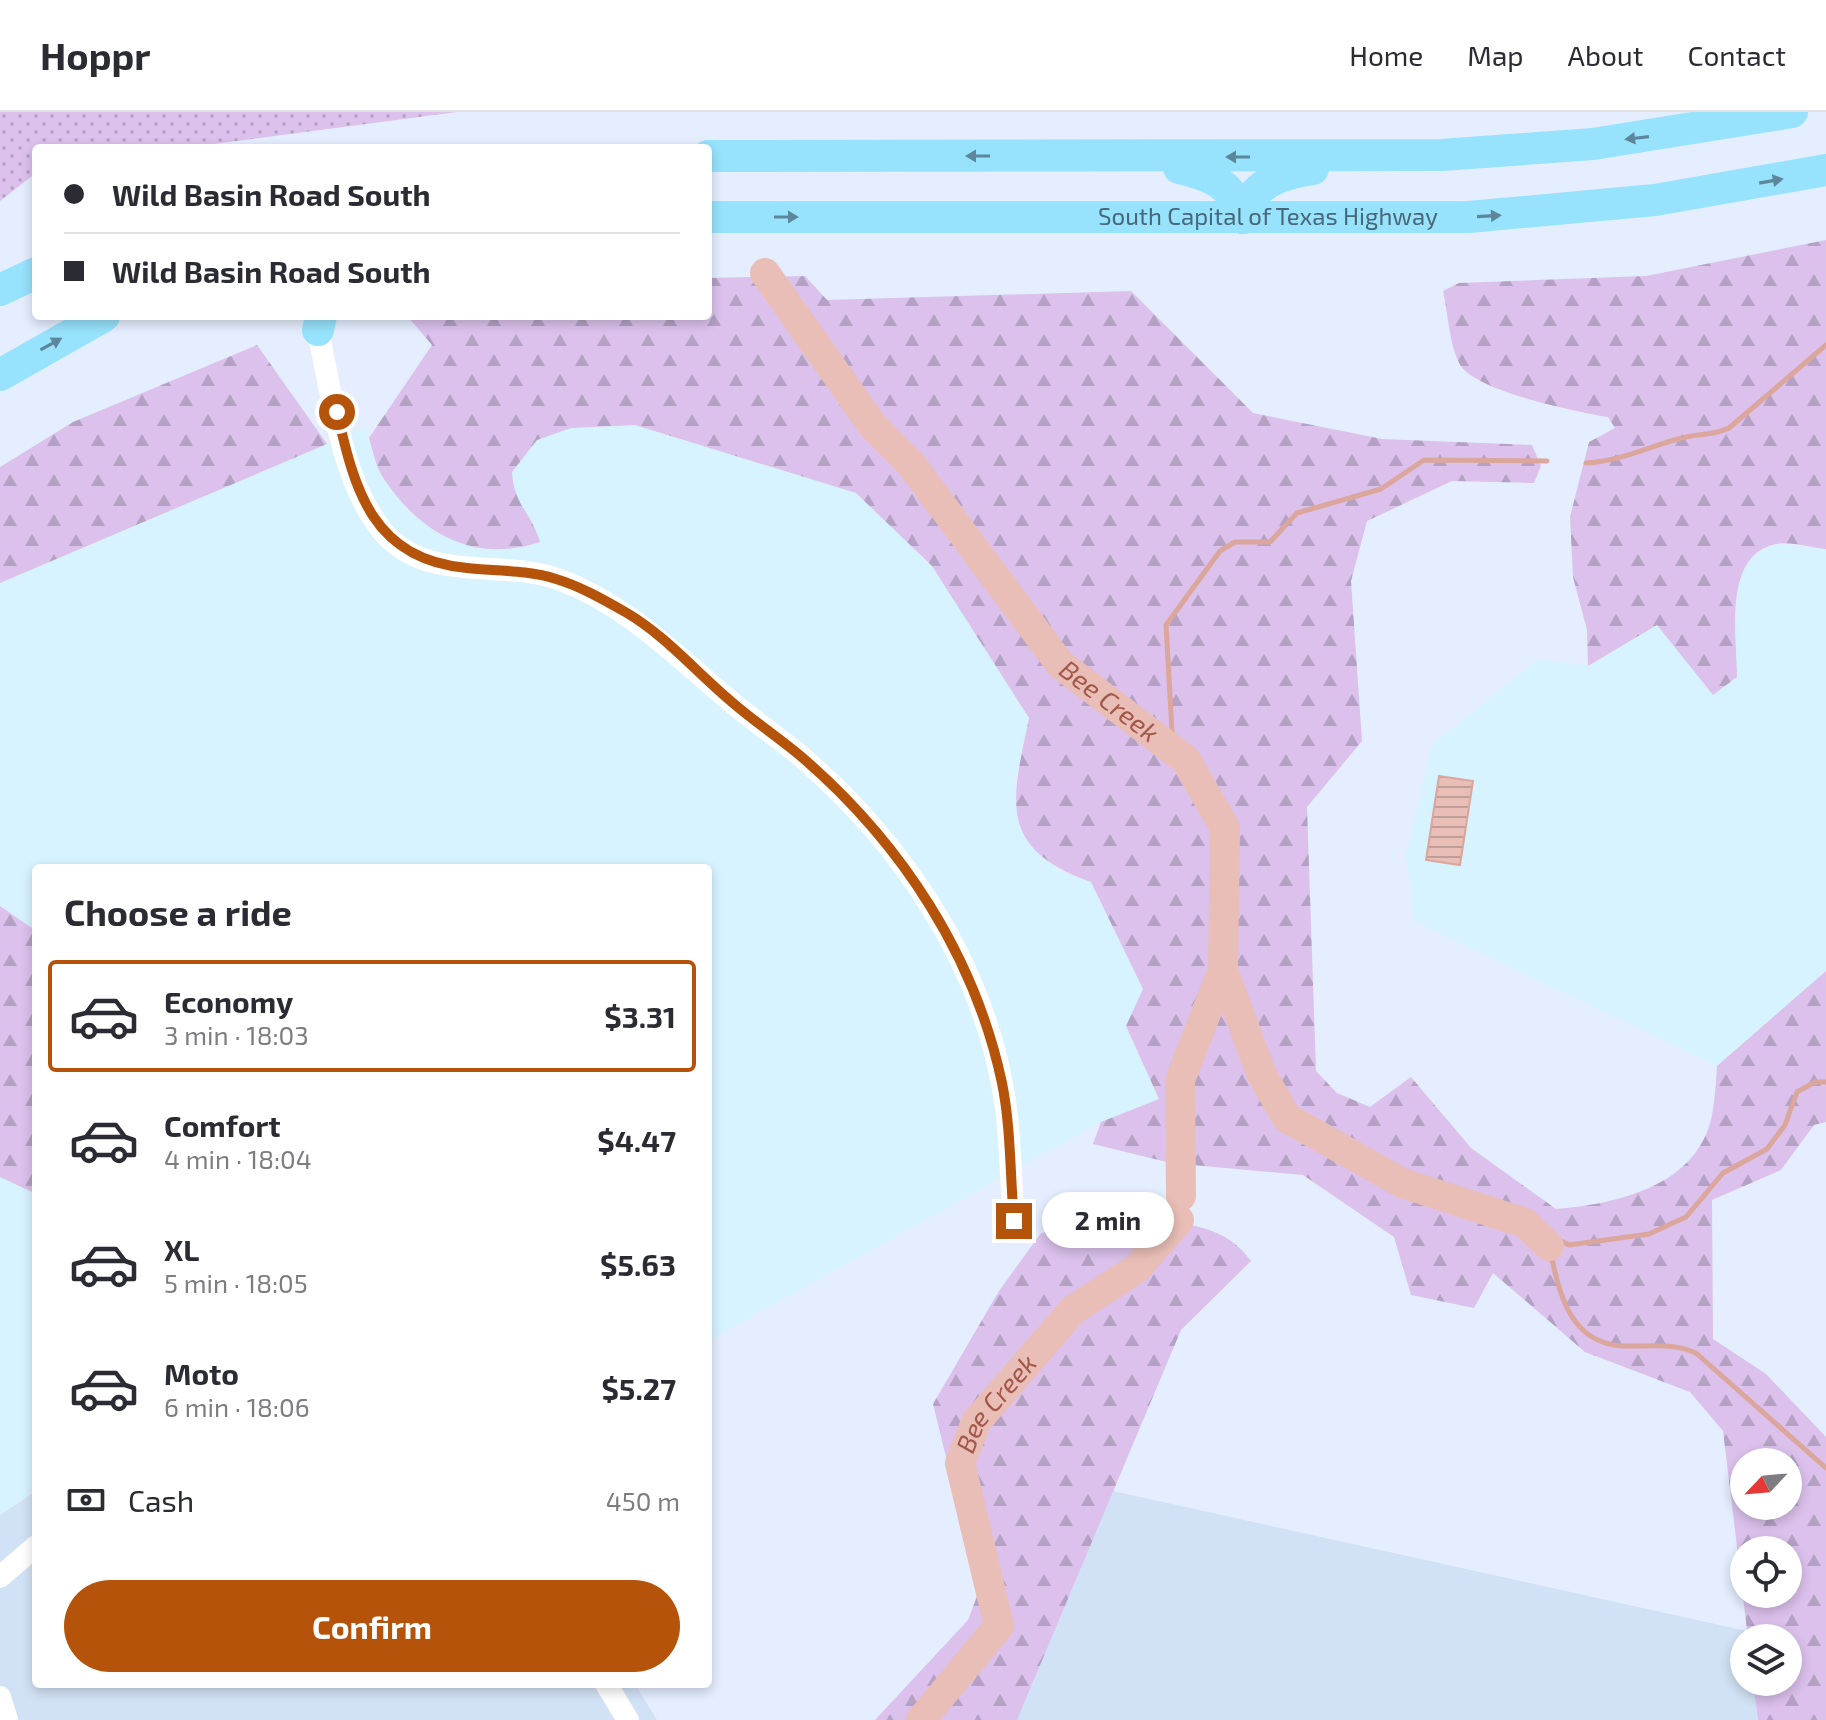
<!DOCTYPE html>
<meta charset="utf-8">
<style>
:root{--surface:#fff;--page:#f7f7f7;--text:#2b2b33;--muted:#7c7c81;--line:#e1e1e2;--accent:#b45309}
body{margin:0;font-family:"Exo 2",sans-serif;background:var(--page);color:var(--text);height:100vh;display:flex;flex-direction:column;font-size:30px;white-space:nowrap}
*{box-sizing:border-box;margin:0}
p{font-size:26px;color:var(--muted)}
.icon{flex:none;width:44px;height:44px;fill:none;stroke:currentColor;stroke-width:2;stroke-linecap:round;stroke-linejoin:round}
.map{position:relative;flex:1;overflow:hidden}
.details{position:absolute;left:32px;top:752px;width:680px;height:824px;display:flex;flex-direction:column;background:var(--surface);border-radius:8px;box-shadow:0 4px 12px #0003}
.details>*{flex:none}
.hud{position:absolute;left:32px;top:32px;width:680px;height:176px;border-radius:8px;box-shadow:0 4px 12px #0003;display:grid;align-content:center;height:176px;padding:0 32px;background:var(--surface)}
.needle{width:52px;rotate:244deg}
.tools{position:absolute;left:1730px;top:1336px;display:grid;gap:16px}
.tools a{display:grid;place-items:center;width:72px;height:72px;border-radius:50%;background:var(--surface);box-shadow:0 4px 12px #0003;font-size:40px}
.end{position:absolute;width:36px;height:36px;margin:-18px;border:10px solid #b45309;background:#fff;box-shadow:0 0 0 4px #fff}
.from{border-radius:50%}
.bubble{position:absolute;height:56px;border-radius:28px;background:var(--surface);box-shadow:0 4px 12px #0003;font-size:26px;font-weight:700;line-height:56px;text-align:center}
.hud b{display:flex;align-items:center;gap:28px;height:76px;font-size:30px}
.hud b+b{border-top:2px solid var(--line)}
.hud i{width:20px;height:20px;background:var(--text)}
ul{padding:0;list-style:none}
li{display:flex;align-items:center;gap:24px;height:112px;margin:0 16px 12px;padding:0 16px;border:4px solid transparent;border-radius:8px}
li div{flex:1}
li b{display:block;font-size:30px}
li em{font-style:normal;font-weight:700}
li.on{border-color:var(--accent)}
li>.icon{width:72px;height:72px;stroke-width:1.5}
h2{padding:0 32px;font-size:36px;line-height:96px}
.pay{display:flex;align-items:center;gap:20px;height:88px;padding:0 32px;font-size:30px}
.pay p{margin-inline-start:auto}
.button{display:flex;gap:16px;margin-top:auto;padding:16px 32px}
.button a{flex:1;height:92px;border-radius:48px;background:var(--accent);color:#fff;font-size:32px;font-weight:700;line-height:92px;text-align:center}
header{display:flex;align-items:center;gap:48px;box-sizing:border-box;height:112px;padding:0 40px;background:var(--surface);border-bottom:2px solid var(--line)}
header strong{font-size:38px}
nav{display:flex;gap:44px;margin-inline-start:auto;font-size:28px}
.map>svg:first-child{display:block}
.residential{fill:#d2e2f6}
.commercial{fill:#d7f3ff}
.forest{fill:url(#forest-firs);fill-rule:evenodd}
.park{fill:url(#park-dots)}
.water{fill:url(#water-rules);stroke:#dba69c;stroke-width:2}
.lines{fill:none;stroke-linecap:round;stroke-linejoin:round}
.stream{stroke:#dba69c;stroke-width:5}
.river{stroke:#e9beb7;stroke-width:30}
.minor{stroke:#fff;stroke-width:22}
.highway{stroke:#97e2fc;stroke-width:32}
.oneway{fill:#5c8699}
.route{stroke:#b45309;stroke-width:10}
.labels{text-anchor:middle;stroke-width:8;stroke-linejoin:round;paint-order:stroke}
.street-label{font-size:24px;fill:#486778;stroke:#ecf3ff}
.water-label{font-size:26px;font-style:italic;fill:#a35748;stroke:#ecf3ff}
</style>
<header>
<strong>Hoppr</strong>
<nav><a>Home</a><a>Map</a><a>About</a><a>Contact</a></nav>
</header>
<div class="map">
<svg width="1826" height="1608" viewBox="0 0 1826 1608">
<defs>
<pattern id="forest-firs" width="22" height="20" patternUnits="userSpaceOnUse" patternTransform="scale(2)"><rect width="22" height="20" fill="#dbc1ec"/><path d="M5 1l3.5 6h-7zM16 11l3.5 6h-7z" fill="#b4a1c4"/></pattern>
<pattern id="park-dots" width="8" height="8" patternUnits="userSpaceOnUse" patternTransform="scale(2)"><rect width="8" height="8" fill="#dbc1ec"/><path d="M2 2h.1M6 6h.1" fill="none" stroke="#b4a1c4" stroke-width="1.8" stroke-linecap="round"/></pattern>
<pattern id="water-rules" width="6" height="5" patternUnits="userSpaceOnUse" patternTransform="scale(2)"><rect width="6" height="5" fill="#e9beb7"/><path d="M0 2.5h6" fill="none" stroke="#bf9e9a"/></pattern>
</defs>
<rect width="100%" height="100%" fill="#e4eefe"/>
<!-- residential -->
<path class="residential" d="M36 1379V1572H635L657 1608H0V1403Z
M1113 1379 1747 1519 1744 1570H1753L1758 1608H1017Z"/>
<!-- commercial -->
<path class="commercial" d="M635 313 857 381 932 454 1030 606 1014 671 1059 759 1091 770 1143 877 1126 914 1159 987 1101 1010 708 1229V756H36V819L0 794V471L364 316 382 366 535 414 514 384 512 360 537 328 571 316Z
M1776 432 1826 437V859L1717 954 1414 809 1406 741 1432 633 1538 547 1588 554 1657 513 1712 582 1737 504 1738 470 1751 446Z
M0 1065 32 1080 36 1086V1379L0 1403Z"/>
<!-- forest -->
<path class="forest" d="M1826 128V437C1812 436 1790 429 1776 432 1722 443 1737 525 1737 565L1713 583 1657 513 1588 554 1587 518 1573 465 1570 405 1589 330 1615 316 1608 305C1578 300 1472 279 1459 251 1449 231 1448 201 1443 179L1459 171 1646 164Z
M805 164 827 188 1131 179 1253 301 1382 327 1532 333 1541 354 1534 371 1452 369 1367 409 1351 469 1362 629 1307 695 1316 959 1337 981 1370 995 1411 965 1471 1036 1556 1097C1617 1092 1698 1074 1712 1003 1715 987 1716 970 1717 954L1826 859V1010L1814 1013 1781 1058 1712 1088 1713 1227 1766 1262 1826 1325V1608H1758L1753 1570H1788V1526H1748L1723 1319 1690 1280 1585 1240 1493 1161 1474 1196 1411 1183 1394 1125 1303 1063 1171 1051 1093 1032 1101 1010 1159 987 1126 914 1143 877 1091 770C996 736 1012 689 1029 606L932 454 856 381 635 313 571 316 537 328 512 360C514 394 531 399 540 430 474 452 421 422 384 367 376 356 373 339 369 326L432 233 407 204H708V166ZM1788 1350V1394H1744V1350ZM1744 1438H1788V1482H1744Z
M257 233 327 332 0 471V355L73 310Z
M0 794 36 819V1086L32 1080 0 1065Z
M1166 1109C1202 1114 1229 1119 1251 1149L1181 1218 1017 1608H875L968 1508 979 1479 933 1292 999 1179 1041 1121Z"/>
<!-- park -->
<path class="park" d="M0 0H457L183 36H36V61L0 89Z"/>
<!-- water -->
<path class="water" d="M1439 664 1473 669 1460 753 1426 748Z"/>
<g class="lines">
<!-- stream -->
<path class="stream" d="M1586 351C1623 349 1651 333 1686 325 1704 321 1711 324 1729 316L1826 233
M1173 638 1166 513 1220 439 1235 430H1270L1297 401 1381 377 1424 348 1547 349
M1525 1111 1569 1133 1649 1122 1686 1105 1723 1061 1767 1037 1785 1013 1797 980 1815 970H1826
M1549 1134C1559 1179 1568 1231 1623 1234 1650 1235 1671 1230 1696 1241L1826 1356"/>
<!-- river -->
<g class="river">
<path id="s1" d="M765 161 873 314 911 352 1060 552 1186 648 1225 716 1223 858 1180 968 1181 1084"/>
<path d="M1223 858 1261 961 1287 1006 1402 1071 1525 1111 1549 1134"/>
<path id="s2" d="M921 1608 999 1514 960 1351 976 1310 1073 1198 1136 1157 1179 1108"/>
</g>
<!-- minor -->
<path class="minor" d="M315 205C331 272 339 371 386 423 431 471 502 447 558 467 629 493 678 546 735 593 758 612 782 628 804 647 901 731 978 845 1002 972 1011 1016 1010 1064 1014 1109
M0 1465 36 1434
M606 1572 628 1608
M0 1585 7 1608"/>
<!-- highway -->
<g class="highway">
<path d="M708 44 1442 43 1593 32 1792 0"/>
<path d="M1179 56C1212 64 1232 71 1243 106"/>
<path id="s3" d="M708 105H1469L1655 88 1826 58"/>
<path d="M1243 106C1252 71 1280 62 1313 57"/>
<path d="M0 178 36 161"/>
<path d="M318 218 321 204"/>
<path d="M0 263 104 204"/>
</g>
</g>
<!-- one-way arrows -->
<defs><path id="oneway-solid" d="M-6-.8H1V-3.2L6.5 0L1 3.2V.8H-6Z" transform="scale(2)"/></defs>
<g class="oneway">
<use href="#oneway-solid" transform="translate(1637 26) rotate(173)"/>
<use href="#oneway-solid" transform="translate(978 44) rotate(-180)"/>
<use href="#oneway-solid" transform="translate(1238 45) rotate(-180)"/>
<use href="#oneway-solid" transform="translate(1771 69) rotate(-10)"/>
<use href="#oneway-solid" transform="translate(1489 104) rotate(-3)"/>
<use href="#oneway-solid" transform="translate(786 105)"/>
<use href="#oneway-solid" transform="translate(51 232) rotate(-29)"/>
</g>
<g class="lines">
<!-- route -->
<path class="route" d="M337 300C355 380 373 447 467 456 496 459 528 458 556 467 580 474 606 489 627 501 666 524 698 562 733 591 756 611 781 627 804 647 902 732 975 844 1002 971 1011 1015 1010 1064 1014 1109"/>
</g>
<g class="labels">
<!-- street labels -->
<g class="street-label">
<text dy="8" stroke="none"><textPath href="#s3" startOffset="560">South Capital of Texas Highway</textPath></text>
</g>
<!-- water labels -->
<g class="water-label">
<text dy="9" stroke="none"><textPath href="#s1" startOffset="552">Bee Creek</textPath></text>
<text dy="9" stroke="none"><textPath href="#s2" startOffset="360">Bee Creek</textPath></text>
</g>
</g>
</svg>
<div class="tools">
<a><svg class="needle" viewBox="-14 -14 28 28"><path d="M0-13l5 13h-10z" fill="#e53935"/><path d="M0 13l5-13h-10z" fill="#7c7c81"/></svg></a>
<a><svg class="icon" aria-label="locate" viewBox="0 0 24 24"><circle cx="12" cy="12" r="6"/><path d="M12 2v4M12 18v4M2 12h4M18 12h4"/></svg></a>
<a><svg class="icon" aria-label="layers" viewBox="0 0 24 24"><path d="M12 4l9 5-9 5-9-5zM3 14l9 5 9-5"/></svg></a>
</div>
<i class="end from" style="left:337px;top:300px"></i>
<i class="end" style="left:1014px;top:1109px"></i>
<div class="bubble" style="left:1042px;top:1080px;width:132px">2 min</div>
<div class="hud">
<b><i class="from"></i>Wild Basin Road South</b>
<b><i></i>Wild Basin Road South</b>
</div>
<section class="details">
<h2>Choose a ride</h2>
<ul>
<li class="on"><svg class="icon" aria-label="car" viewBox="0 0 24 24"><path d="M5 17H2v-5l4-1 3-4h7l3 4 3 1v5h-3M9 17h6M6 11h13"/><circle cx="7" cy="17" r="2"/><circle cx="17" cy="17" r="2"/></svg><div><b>Economy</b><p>3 min · 18:03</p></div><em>$3.31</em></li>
<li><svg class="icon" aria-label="car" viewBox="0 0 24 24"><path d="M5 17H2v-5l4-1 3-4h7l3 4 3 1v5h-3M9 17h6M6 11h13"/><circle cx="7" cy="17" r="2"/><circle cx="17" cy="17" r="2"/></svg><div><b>Comfort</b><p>4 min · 18:04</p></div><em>$4.47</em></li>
<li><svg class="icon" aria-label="car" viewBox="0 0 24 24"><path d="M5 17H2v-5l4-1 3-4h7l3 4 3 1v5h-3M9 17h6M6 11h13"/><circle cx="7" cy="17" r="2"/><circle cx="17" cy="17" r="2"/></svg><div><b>XL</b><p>5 min · 18:05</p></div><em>$5.63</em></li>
<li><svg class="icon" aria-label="car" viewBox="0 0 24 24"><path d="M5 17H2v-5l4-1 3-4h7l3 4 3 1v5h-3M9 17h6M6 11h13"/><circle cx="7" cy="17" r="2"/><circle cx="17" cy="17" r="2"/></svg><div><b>Moto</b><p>6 min · 18:06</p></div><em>$5.27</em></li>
</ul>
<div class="pay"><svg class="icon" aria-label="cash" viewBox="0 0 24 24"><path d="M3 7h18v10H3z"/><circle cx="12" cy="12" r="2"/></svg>Cash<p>450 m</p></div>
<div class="button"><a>Confirm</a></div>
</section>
</div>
